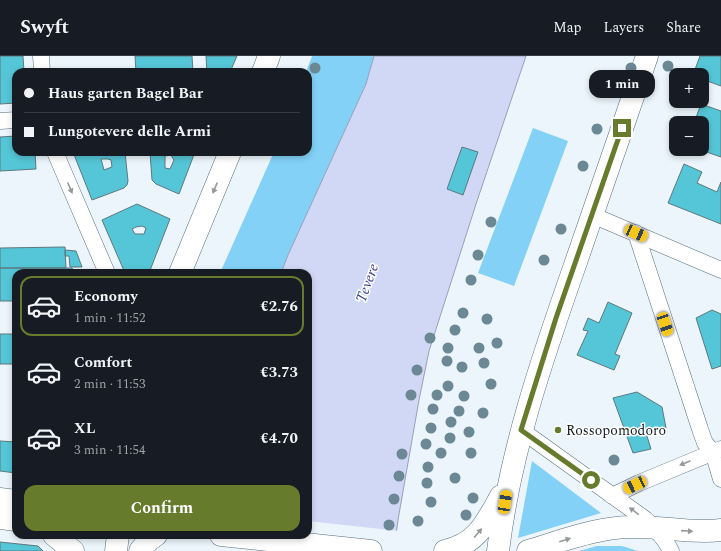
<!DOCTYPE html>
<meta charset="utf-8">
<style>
:root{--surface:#171b24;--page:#242831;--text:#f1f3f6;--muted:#9ea1a6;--line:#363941;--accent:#677b2c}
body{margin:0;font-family:Spectral,serif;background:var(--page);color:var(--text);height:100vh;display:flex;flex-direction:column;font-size:15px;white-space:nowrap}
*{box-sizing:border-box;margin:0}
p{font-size:13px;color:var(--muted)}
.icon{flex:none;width:22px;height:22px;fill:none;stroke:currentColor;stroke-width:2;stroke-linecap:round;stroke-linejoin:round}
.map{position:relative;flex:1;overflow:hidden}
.side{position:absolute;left:12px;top:213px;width:300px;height:270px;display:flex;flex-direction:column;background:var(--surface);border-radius:12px;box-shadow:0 2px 6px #0003}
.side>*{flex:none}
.banner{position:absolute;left:12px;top:12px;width:300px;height:88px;border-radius:12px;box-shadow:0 2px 6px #0003;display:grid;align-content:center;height:88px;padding:0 12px;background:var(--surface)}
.controls{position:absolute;left:669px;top:12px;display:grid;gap:8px}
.controls a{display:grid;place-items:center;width:40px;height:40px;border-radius:8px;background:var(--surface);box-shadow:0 2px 6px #0003;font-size:20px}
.end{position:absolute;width:18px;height:18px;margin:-9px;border:5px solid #677b2c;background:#fff;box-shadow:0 0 0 2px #fff}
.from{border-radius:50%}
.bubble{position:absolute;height:28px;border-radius:12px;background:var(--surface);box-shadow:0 2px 6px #0003;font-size:13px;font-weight:700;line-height:28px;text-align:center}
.car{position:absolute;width:12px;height:24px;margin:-12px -6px;border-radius:5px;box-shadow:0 0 3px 1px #0007;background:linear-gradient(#f5c518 24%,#345 0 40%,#f5c518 0 76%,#345 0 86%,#f5c518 0)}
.banner b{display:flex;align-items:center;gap:14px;height:38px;font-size:15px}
.banner b+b{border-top:1px solid var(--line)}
.banner i{width:10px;height:10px;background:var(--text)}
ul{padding:7px 0 0;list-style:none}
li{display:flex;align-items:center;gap:12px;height:60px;margin:0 8px 6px;padding:0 4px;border:2px solid transparent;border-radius:12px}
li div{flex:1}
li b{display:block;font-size:15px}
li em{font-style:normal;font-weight:700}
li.current{border-color:var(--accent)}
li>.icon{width:36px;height:36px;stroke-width:1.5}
.button{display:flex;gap:8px;margin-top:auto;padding:8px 12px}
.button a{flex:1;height:46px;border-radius:12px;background:var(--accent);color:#fff;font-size:16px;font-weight:700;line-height:46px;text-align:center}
header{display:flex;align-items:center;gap:24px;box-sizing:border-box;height:56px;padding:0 20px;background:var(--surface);border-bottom:1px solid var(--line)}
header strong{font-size:19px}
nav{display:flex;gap:22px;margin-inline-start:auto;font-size:14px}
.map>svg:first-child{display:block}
.green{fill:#83d1f7}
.water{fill:#d0d8f6;stroke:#97a0b6}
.pier{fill:#ebf5fb}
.building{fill:#55c6d7;stroke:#5c797e;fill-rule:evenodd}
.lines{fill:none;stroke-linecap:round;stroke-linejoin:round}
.street-casing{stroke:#576f7c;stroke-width:17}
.secondary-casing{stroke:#576f7c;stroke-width:23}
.primary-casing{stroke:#576f7c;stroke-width:23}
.street{stroke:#fff;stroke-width:16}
.secondary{stroke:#fff;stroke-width:22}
.primary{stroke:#fff;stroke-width:22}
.tree{fill:#6c8894}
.oneway{fill:#95999b}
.route{stroke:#677b2c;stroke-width:5}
.poi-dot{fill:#677b2c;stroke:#fff;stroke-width:1.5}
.labels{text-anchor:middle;stroke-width:3;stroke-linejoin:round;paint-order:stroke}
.poi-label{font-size:14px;fill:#131c21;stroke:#fff;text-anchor:start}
.water-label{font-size:15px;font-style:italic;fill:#363f91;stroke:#fff}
</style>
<header>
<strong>Swyft</strong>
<nav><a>Map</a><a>Layers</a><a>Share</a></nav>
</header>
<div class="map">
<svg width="721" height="495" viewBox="0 0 721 495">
<rect width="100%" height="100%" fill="#ebf5fb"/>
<!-- green -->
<path class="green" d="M312 0H374L366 28 288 199 281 217H220L274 96H308V16H306Z
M533 72 568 85 514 230 478 217Z
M532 405 601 457 518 482Z
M597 490H622L638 495H579Z"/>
<!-- water -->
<path class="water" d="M374 0H526L477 145 429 295 419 344 398 464 394 495H230L308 479V217H281L288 199 366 28Z"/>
<!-- pier -->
<path class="pier" d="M308 465 399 475 396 495H228V479H308Z"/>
<!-- building -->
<path class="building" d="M0 0H23L24 16H16V47L0 48Z
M135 0H192L193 16H136Z
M206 0H237L230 16H207Z
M700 0H721V30L702 23V19H693Z
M701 48 721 55V101L698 93H702V67H694Z
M16 80V96H35L36 113 0 115V81Z
M462 91 478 96 463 139 447 133Z
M73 96H125L128 125 127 129 124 132 92 144ZM101 103H108L111 104 112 111 104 114Z
M150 96H195L179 138 156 128 152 124ZM171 99 174 104 170 113 165 112V100Z
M684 108 702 116 697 127 717 136 721 126V168L668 147Z
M137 148 170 163 149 217H125L102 164ZM142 170 146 172 144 178H135L132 173 136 171Z
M65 191 66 212H0V192Z
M65 194 76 195 82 211H70L69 200H65Z
M0 212H72L75 217H16V245H0Z
M608 246 632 257 615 298 620 300 614 314 577 299 588 275 583 274 588 262 599 267Z
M712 254 721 258V310L712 313 696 262Z
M0 278H16V308H0Z
M637 336 662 351 666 372 646 377 651 393 633 397 613 342Z
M0 385 16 386V417L0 415Z
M0 486 38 490 43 495H0Z"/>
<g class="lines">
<defs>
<path id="street" d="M41 0 42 16
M0 65 16 64
M55 96 107 217
M592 159 721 214
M636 177 700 373 705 387 713 396 721 423
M521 374 645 463C655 472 665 483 671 495
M612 440 639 427 721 393"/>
<path id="secondary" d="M0 462 16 464
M54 479 73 495
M528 495C562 485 597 471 632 471 662 470 691 478 721 474"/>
<path id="primary" d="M263 16 269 0
M180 217 230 96
M0 443 16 445
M221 479 371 495
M116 495 118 479
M140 495 149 484 156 479
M445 495C478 487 485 468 501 440
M498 495C510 396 542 303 575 209 599 139 623 70 647 0"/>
</defs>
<!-- street casing -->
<use href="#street" class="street-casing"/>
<!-- secondary casing -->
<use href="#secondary" class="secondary-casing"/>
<!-- primary casing -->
<use href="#primary" class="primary-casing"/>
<!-- street -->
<use href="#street" class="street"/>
<!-- secondary -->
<use href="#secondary" class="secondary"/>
<!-- primary -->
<use href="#primary" class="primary"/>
</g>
<!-- trees -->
<g class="tree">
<circle cx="668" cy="10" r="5.5"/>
<circle cx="315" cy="12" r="5.5"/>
<circle cx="631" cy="12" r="5.5"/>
<circle cx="597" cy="73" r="5.5"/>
<circle cx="583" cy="110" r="5.5"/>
<circle cx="491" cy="166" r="5.5"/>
<circle cx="561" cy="173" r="5.5"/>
<circle cx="478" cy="199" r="5.5"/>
<circle cx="544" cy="204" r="5.5"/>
<circle cx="471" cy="224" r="5.5"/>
<circle cx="463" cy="257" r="5.5"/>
<circle cx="487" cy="263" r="5.5"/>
<circle cx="455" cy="274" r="5.5"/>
<circle cx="430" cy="282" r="5.5"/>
<circle cx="497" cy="287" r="5.5"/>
<circle cx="448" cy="292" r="5.5"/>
<circle cx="479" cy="292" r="5.5"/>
<circle cx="447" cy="305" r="5.5"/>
<circle cx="484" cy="307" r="5.5"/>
<circle cx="462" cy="311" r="5.5"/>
<circle cx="417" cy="314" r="5.5"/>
<circle cx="491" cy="328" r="5.5"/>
<circle cx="448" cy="330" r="5.5"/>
<circle cx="411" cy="339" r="5.5"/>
<circle cx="437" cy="339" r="5.5"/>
<circle cx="464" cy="340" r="5.5"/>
<circle cx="433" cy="353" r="5.5"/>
<circle cx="459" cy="355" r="5.5"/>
<circle cx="483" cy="357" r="5.5"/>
<circle cx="451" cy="366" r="5.5"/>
<circle cx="431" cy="372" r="5.5"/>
<circle cx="469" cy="376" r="5.5"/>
<circle cx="450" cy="382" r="5.5"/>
<circle cx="426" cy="388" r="5.5"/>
<circle cx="441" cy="397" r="5.5"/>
<circle cx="471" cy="397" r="5.5"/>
<circle cx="402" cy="398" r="5.5"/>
<circle cx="614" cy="404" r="5.5"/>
<circle cx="428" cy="411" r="5.5"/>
<circle cx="399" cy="420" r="5.5"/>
<circle cx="455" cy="422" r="5.5"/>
<circle cx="427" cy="427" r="5.5"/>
<circle cx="473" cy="442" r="5.5"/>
<circle cx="394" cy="443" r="5.5"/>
<circle cx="431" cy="446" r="5.5"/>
<circle cx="466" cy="459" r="5.5"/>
<circle cx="418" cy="465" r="5.5"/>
<circle cx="389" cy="469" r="5.5"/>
</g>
<!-- one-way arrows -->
<defs><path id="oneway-solid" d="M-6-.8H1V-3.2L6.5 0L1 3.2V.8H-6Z"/></defs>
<g class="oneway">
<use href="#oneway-solid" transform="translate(70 132) rotate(67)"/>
<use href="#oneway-solid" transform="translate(215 132) rotate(113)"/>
<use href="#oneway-solid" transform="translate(685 407) rotate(157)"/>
<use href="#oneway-solid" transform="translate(634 455) rotate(-144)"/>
<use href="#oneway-solid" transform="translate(687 475) rotate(4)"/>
<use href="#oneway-solid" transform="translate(478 477) rotate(-49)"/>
<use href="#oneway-solid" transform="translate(565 484) rotate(-17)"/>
</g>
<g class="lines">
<!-- route -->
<path class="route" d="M591 424 521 374 556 262 622 72"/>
</g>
<!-- markers -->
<circle class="poi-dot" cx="558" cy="374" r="4"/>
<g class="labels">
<!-- poi labels -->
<g class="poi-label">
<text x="566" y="379">Rossopomodoro</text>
</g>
<!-- water labels -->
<g class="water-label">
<text transform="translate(367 227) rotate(-70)" y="5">Tevere</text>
</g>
</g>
</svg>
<div class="controls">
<a>+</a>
<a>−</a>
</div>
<i class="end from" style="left:591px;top:424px"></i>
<i class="end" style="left:622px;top:72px"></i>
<div class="bubble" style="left:589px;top:14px;width:66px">1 min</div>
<i class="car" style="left:636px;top:177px;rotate:114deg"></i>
<i class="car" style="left:665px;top:268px;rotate:162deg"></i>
<i class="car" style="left:635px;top:429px;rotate:245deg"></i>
<i class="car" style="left:505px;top:446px;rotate:9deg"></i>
<div class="banner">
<b><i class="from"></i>Haus garten Bagel Bar</b>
<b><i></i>Lungotevere delle Armi</b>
</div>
<section class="side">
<ul>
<li class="current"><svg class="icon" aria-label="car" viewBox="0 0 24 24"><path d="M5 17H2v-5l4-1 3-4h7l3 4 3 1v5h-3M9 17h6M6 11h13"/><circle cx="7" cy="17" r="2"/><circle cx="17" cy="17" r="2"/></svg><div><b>Economy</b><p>1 min · 11:52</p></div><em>€2.76</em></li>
<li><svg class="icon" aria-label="car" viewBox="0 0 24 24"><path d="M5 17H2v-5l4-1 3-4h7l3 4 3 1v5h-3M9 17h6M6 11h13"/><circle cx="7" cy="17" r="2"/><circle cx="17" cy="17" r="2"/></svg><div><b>Comfort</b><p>2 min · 11:53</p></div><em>€3.73</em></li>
<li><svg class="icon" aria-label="car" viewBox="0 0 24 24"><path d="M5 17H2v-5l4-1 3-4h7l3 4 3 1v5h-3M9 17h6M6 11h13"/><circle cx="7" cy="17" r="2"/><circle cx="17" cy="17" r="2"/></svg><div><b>XL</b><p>3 min · 11:54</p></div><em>€4.70</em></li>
</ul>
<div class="button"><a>Confirm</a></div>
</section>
</div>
